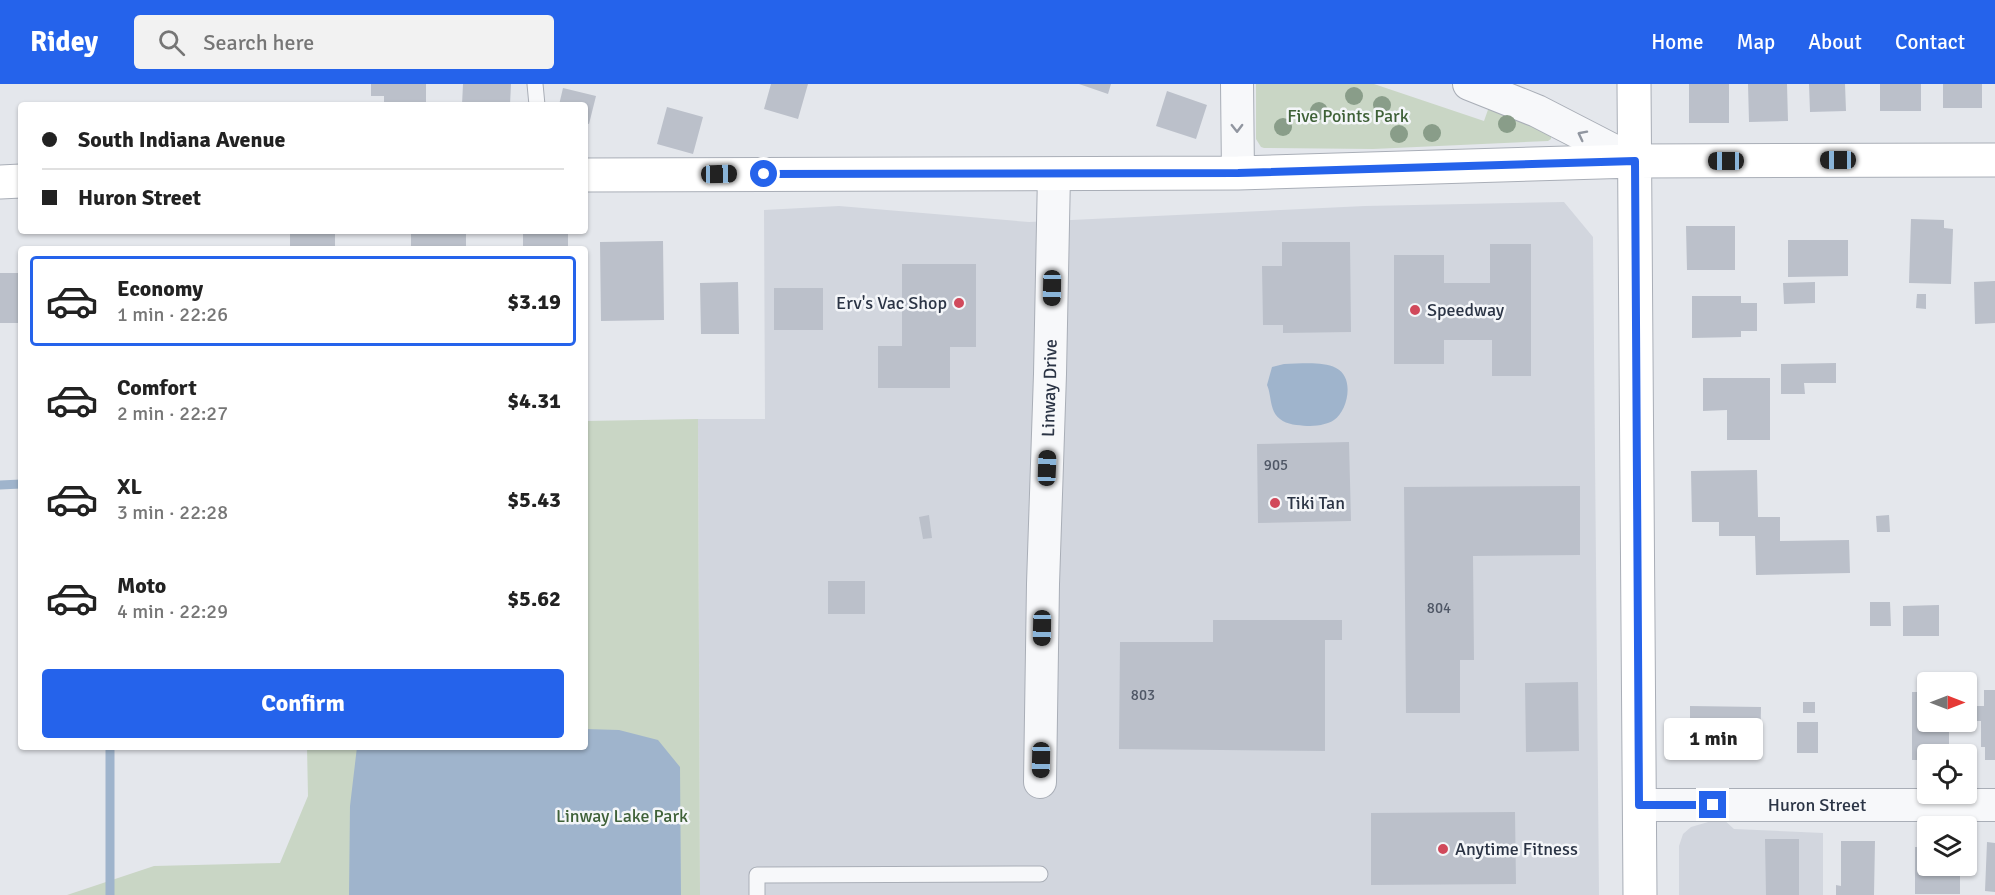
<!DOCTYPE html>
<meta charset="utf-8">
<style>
:root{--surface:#fff;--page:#f2f2f2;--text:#222;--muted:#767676;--line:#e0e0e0;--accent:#2563eb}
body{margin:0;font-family:Signika,sans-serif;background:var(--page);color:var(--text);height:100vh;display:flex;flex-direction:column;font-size:22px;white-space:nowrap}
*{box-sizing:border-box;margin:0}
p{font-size:20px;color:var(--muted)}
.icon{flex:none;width:33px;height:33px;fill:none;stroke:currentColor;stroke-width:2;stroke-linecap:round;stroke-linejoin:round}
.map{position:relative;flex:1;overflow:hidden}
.side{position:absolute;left:18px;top:162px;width:570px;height:504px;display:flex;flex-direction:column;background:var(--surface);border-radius:6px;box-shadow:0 2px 4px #0004}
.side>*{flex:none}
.top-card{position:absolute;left:18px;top:18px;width:570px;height:132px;border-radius:6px;box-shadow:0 2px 4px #0004;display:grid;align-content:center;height:132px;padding:0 24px;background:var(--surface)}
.needle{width:39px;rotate:90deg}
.controls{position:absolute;left:1917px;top:588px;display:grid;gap:12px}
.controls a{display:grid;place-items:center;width:60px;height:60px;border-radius:6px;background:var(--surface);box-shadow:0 2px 4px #0004;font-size:30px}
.end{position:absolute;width:27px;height:27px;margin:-14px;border:8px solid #2563eb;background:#fff;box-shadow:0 0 0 3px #fff}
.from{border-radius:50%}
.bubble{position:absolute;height:42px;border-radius:6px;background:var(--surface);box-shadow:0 2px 4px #0004;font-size:20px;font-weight:800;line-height:42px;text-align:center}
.car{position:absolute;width:18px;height:36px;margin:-18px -9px;border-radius:8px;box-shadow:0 0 4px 2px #0007;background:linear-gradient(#222 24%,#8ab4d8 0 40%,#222 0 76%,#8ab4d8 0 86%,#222 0)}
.top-card b{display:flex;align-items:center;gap:21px;height:57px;font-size:22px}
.top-card b+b{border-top:2px solid var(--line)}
.top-card i{width:15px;height:15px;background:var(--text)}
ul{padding:10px 0 0;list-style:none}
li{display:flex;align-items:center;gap:18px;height:90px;margin:0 12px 9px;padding:0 12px;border:3px solid transparent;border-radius:6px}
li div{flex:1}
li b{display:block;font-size:22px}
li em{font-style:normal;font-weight:800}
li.on{border-color:var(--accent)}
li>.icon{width:54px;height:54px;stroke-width:1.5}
.primary-button{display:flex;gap:12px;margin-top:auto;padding:12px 24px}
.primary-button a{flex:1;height:69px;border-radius:6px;background:var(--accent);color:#fff;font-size:24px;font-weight:800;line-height:69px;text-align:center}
header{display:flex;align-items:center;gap:36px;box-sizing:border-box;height:84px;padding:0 30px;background:var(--accent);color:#fff}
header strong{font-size:28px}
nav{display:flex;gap:33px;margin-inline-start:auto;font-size:21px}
.search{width:420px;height:54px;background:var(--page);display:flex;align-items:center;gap:15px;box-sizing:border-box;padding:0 21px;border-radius:6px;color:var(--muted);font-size:22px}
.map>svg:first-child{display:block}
.built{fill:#d2d6de}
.green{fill:#c9d6c5}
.water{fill:#9fb4cc}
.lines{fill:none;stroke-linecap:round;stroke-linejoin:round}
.stream{stroke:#9fb4cc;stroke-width:9}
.building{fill:#bbc0ca}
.lane-casing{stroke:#a9aeb7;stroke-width:17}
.street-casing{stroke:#a9aeb7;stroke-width:34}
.secondary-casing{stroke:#a9aeb7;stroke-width:35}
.lane{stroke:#f7f8fa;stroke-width:15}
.street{stroke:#f7f8fa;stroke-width:32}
.secondary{stroke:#fff;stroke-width:33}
.tree{fill:#899d89}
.oneway{stroke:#9196a0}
.route{stroke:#2563eb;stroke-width:8}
.poi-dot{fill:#d1495b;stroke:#f4f6f9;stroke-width:2}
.labels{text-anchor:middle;stroke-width:5;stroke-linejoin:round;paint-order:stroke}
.number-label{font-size:15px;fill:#4f5766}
.park-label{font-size:18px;fill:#3f6138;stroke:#f4f6f9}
.poi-label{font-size:18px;fill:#2b3445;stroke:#f4f6f9;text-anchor:start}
.street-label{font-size:18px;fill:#2b3445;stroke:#f4f6f9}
</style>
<header>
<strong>Ridey</strong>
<div class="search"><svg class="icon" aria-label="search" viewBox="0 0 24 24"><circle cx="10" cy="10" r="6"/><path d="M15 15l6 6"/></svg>Search here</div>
<nav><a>Home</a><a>Map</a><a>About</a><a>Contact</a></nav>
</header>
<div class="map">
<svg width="1995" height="811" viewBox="0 0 1995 811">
<rect width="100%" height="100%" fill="#e4e7ec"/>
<!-- built -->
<path class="built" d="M1564 118 1593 153 1599 811H700L698 335H765L764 126 839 122 1029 138 1365 122Z
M1722 734 1734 745 1823 749V811H1679V762L1683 750 1691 743Z"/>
<!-- green -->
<path class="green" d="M1256 0H1374L1484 37 1490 20 1551 51V55L1548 57 1373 65 1264 64 1261 63 1256 55Z
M698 335 700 811H67L154 782 280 779 308 712 307 663H585V337Z"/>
<!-- water -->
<path class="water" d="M1284 280C1300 280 1322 277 1336 284 1355 293 1348 327 1334 336 1327 341 1315 342 1307 342 1298 341 1287 341 1280 335 1269 327 1272 312 1267 301L1272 283Z
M585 645 619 646 658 656 680 683 681 811H349L350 722 357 663H585Z"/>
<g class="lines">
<!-- stream -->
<path class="stream" d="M0 401 21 400
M110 811V663"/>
</g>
<!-- building -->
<path class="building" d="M371 0H426V21H384V12H371Z
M463 0H511L510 21H462Z
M771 0H808L798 35 764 25Z
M1079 0H1111L1108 10Z
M1689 0H1729V39H1689Z
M1748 0H1787L1788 37 1749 38Z
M1809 0H1845L1846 27 1810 28Z
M1880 0H1921V27H1880Z
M1943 0H1982V24H1943Z
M563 4 596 12 589 40 585 39V21H559Z
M1167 7 1207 21 1196 55 1156 42Z
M667 23 703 33 693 70 657 60Z
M1911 135 1944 136V144L1953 145 1951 200 1909 199Z
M1686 142H1735V186H1687Z
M290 147H335V165H290Z
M411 147H466V165H411Z
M523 147H568V165H523Z
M1788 156H1848V192L1788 193Z
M663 157 664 236 601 237 600 158Z
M1282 158H1350L1351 248 1283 249V241H1263L1262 182H1282Z
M1490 160H1531V292H1492V256H1444V280H1394V171H1444V199H1490Z
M902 180H976V263H950V304H878V262H902Z
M0 189H21V239H0Z
M1995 197V239L1975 240 1974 198Z
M738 198 739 250H701L700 199Z
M1815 198V219L1784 220 1783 199Z
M774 204H823V246H774Z
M1917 210H1926V225L1916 224Z
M1692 212H1741V219H1757V247H1741V253L1692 254Z
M1836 279V299H1804L1805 310H1781V280Z
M1703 294H1770V356H1727V326L1703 327Z
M1349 358 1351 437 1258 439 1257 360Z
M1757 386 1758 433H1780V457L1849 456 1850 489 1756 491 1755 452H1719V438H1692L1691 387Z
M1580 402V471L1473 472 1474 576H1460V629H1406L1404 403Z
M929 431 932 454 923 455 919 433Z
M1889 431 1890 448H1877L1876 432Z
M828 497H865V530H828Z
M1870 518H1890L1891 542H1870Z
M1939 521V552H1903V522Z
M1213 536H1342V556H1325V667L1119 665 1120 558H1213Z
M1578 598 1579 667 1526 668 1525 599Z
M1984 606H1995V676H1985V663H1981V637H1971V622H1984Z
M1912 608H1928V638H1949V670H1928V676H1912Z
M1803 618H1815V629H1803Z
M1690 622 1761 623 1760 667H1690Z
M1797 638H1818V669H1797Z
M1515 728 1516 800 1371 801V729Z
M1765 755H1799V811H1766Z
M1841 757H1875L1874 811H1836V801L1841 802Z
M1987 758 1995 759V808L1985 807Z
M1915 763H1928V782H1955V792H1960V810H1915Z"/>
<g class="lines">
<defs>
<path id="lane" d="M535 0 537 21
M757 811V791L1040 790"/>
<g id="street">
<path d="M1237 0 1238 89"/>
<path d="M1469 0 1537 27 1634 77"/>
<path id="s1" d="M1040 698 1043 500 1050 290 1054 90"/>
<path id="s2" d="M1639 721H1995"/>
</g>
<path id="secondary" d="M1634 0 1640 811
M585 91 1238 89 1634 77 1995 76
M0 98 21 97"/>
</defs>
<!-- lane casing -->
<use href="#lane" class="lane-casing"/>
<!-- street casing -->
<use href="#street" class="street-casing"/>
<!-- secondary casing -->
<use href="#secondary" class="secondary-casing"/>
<!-- lane -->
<use href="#lane" class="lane"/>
<!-- street -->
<use href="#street" class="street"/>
<!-- secondary -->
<use href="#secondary" class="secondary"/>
</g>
<!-- trees -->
<g class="tree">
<circle cx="1354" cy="12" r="9"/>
<circle cx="1382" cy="21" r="9"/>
<circle cx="1319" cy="27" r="9"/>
<circle cx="1507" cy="40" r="9"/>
<circle cx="1283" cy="43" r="9"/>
<circle cx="1432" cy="49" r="9"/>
<circle cx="1399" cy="50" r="9"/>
</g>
<!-- one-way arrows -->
<defs><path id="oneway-chevron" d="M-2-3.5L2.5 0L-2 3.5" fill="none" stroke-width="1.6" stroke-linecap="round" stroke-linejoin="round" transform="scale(1.5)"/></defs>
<g class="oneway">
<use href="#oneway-chevron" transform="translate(1237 44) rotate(89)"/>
<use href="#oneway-chevron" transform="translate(1582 51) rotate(-153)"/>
</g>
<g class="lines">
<!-- route -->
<path class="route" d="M764 90 1238 89 1635 77 1639 721H1713"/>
</g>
<!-- markers -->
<g class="poi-dot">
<circle cx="959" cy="219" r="6"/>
<circle cx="1415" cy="226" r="6"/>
<circle cx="1275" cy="419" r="6"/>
<circle cx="1443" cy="765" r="6"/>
</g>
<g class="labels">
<!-- number labels -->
<g class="number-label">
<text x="1276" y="386">905</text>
<text x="1439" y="529">804</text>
<text x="1143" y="616">803</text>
</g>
<!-- park labels -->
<g class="park-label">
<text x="1348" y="38">Five Points Park</text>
<text x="622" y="738">Linway Lake Park</text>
</g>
<!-- poi labels -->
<g class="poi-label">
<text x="947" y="225" text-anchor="end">Erv's Vac Shop</text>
<text x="1427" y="232">Speedway</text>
<text x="1287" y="425">Tiki Tan</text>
<text x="1455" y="771">Anytime Fitness</text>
</g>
<!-- street labels -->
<g class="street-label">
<text dy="6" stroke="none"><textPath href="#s1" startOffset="394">Linway Drive</textPath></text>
<text dy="6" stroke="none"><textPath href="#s2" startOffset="178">Huron Street</textPath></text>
</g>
</g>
</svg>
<div class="controls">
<a><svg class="needle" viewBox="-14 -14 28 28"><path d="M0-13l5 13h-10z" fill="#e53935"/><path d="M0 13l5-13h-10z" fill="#767676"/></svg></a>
<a><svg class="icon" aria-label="locate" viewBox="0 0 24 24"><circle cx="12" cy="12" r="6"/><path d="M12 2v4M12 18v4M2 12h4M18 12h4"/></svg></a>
<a><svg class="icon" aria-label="layers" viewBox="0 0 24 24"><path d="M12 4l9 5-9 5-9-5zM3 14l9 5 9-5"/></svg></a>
</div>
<i class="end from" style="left:764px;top:90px"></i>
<i class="end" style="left:1713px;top:721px"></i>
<div class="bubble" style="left:1664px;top:634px;width:99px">1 min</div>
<i class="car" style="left:1838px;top:76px;rotate:270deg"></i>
<i class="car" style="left:1726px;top:77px;rotate:270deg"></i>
<i class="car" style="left:719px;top:90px;rotate:89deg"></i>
<i class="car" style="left:1052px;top:204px;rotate:181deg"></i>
<i class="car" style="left:1047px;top:384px;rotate:2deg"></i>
<i class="car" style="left:1042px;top:544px;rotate:181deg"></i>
<i class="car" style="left:1041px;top:676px;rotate:181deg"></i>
<div class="top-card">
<b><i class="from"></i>South Indiana Avenue</b>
<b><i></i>Huron Street</b>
</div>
<section class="side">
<ul>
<li class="on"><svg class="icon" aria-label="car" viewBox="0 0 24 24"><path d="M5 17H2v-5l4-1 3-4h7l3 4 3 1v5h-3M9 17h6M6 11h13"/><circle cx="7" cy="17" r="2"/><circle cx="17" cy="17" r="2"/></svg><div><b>Economy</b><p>1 min · 22:26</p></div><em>$3.19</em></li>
<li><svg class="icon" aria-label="car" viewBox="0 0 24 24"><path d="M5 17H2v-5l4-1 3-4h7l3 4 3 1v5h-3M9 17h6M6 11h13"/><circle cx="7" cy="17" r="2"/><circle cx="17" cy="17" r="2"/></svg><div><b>Comfort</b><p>2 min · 22:27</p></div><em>$4.31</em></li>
<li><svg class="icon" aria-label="car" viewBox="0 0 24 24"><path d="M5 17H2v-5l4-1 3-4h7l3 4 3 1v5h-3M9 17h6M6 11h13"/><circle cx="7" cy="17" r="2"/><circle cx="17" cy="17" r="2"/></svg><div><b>XL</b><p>3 min · 22:28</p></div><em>$5.43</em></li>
<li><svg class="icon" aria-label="car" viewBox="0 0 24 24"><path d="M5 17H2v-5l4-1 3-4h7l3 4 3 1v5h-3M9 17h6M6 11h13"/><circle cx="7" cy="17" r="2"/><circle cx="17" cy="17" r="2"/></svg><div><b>Moto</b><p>4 min · 22:29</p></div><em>$5.62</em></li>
</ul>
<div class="primary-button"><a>Confirm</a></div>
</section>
</div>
